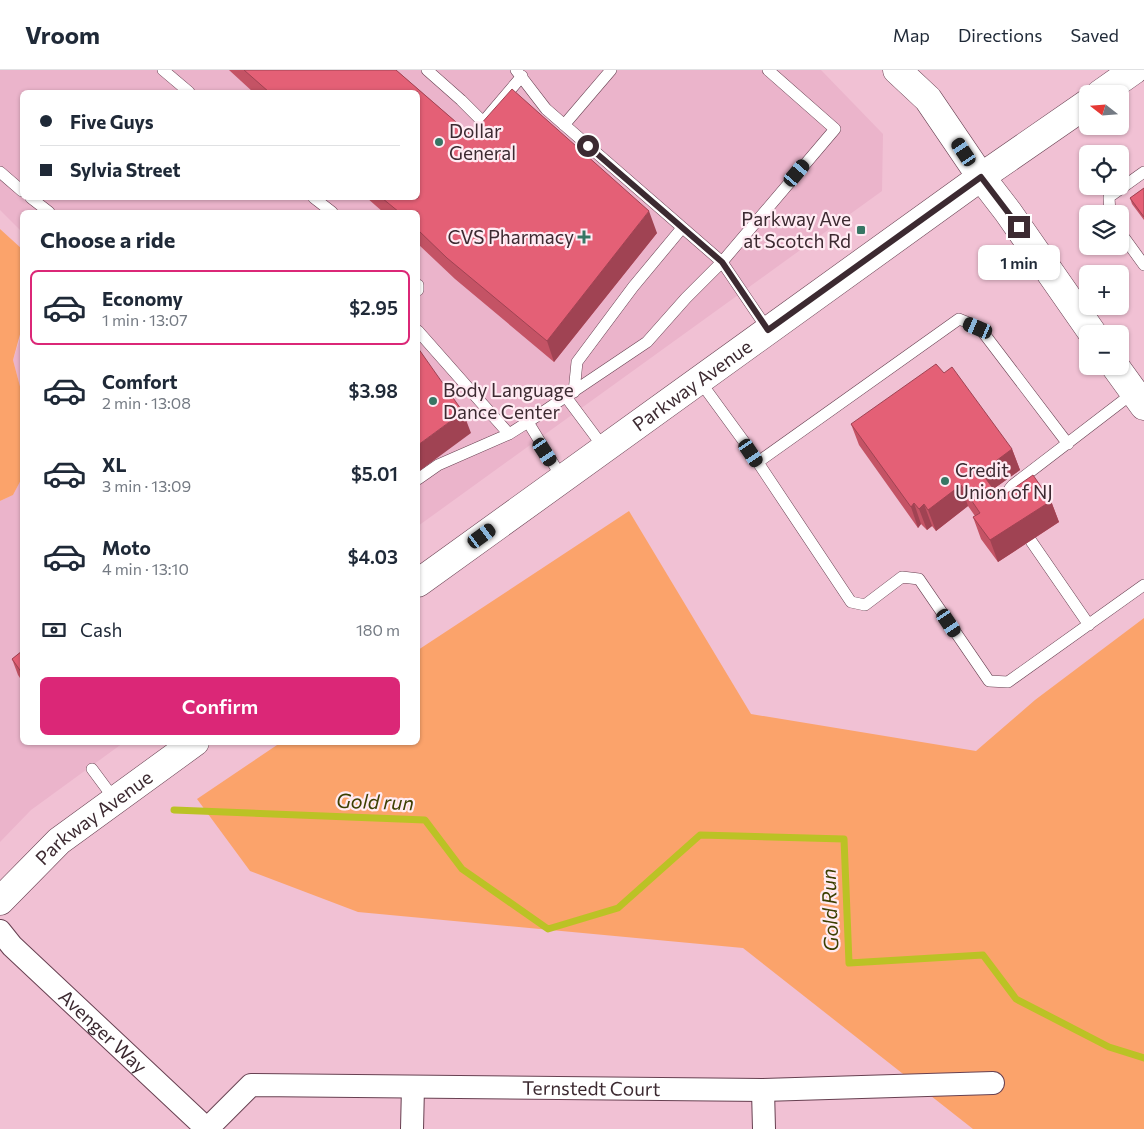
<!DOCTYPE html>
<meta charset="utf-8">
<style>
:root{--surface:#fff;--page:#f6f6f7;--text:#1f2937;--muted:#747a83;--line:#e0e1e3;--accent:#db2777}
body{margin:0;font-family:Commissioner,sans-serif;background:var(--page);color:var(--text);height:100vh;display:flex;flex-direction:column;font-size:19px;white-space:nowrap}
*{box-sizing:border-box;margin:0}
p{font-size:16px;color:var(--muted)}
.icon{flex:none;width:28px;height:28px;fill:none;stroke:currentColor;stroke-width:2;stroke-linecap:round;stroke-linejoin:round}
.map{position:relative;flex:1;overflow:hidden}
.side{position:absolute;left:20px;top:140px;width:400px;height:535px;display:flex;flex-direction:column;background:var(--surface);border-radius:8px;box-shadow:0 1px 4px #0004}
.side>*{flex:none}
.hud{position:absolute;left:20px;top:20px;width:400px;height:110px;border-radius:8px;box-shadow:0 1px 4px #0004;display:grid;align-content:center;height:110px;padding:0 20px;background:var(--surface)}
.needle{width:32px;rotate:287deg}
.tools{position:absolute;left:1079px;top:15px;display:grid;gap:10px}
.tools a{display:grid;place-items:center;width:50px;height:50px;border-radius:8px;background:var(--surface);box-shadow:0 1px 4px #0004;font-size:25px}
.end{position:absolute;width:22px;height:22px;margin:-11px;border:6px solid #3c2a31;background:#fff;box-shadow:0 0 0 2px #fff}
.from{border-radius:50%}
.bubble{position:absolute;height:35px;border-radius:8px;background:var(--surface);box-shadow:0 1px 4px #0004;font-size:16px;font-weight:600;line-height:35px;text-align:center}
.car{position:absolute;width:15px;height:30px;margin:-15px -8px;border-radius:6px;box-shadow:0 0 4px 1px #0007;background:linear-gradient(#222 24%,#8ab4d8 0 40%,#222 0 76%,#8ab4d8 0 86%,#222 0)}
.hud b{display:flex;align-items:center;gap:18px;height:48px;font-size:19px}
.hud b+b{border-top:1px solid var(--line)}
.hud i{width:12px;height:12px;background:var(--text)}
ul{padding:0;list-style:none}
li{display:flex;align-items:center;gap:15px;height:75px;margin:0 10px 8px;padding:0 10px;border:2px solid transparent;border-radius:8px}
li div{flex:1}
li b{display:block;font-size:19px}
li em{font-style:normal;font-weight:600}
li.on{border-color:var(--accent)}
li>.icon{width:45px;height:45px;stroke-width:1.5}
h2{padding:0 20px;font-size:22px;line-height:60px}
.pay{display:flex;align-items:center;gap:12px;height:55px;padding:0 20px;font-size:19px}
.pay p{margin-inline-start:auto}
.action{display:flex;gap:10px;margin-top:auto;padding:10px 20px}
.action a{flex:1;height:58px;border-radius:8px;background:var(--accent);color:#fff;font-size:20px;font-weight:600;line-height:58px;text-align:center}
header{display:flex;align-items:center;gap:30px;box-sizing:border-box;height:70px;padding:0 25px;background:var(--surface);border-bottom:1px solid var(--line)}
header strong{font-size:24px}
nav{display:flex;gap:28px;margin-inline-start:auto;font-size:18px}
.map>svg:first-child{display:block}
.built{fill:#ebb4cb;fill-rule:evenodd}
.green{fill:#fba36b}
.lines{fill:none;stroke-linecap:round;stroke-linejoin:round}
.stream{stroke:#bbc225;stroke-width:7}
.service-casing{stroke:#674051;stroke-width:12}
.minor-casing{stroke:#674051;stroke-width:24}
.tertiary-casing{stroke:#674051;stroke-width:29}
.secondary-casing{stroke:#674051;stroke-width:29}
.service{stroke:#fff;stroke-width:11}
.minor{stroke:#fff;stroke-width:22}
.tertiary{stroke:#fff;stroke-width:28}
.secondary{stroke:#fff;stroke-width:28}
.wall{fill:#c45365}
.shaded-wall{fill:#a04353}
.building{fill:#e46076;stroke:#a04353}
.route{stroke:#3c2a31;stroke-width:6}
.poi-dot{fill:#377664;stroke:#ffebf3;stroke-width:2}
.labels{text-anchor:middle;stroke-width:4.5;stroke-linejoin:round;paint-order:stroke}
.poi-label{font-size:19px;fill:#3c2a31;stroke:#ffebf3;text-anchor:start}
.street-label{font-size:19px;fill:#3c2a31;stroke:#ffebf3}
.water-label{font-size:20px;font-style:italic;fill:#3d3f01;stroke:#ffebf3}
</style>
<header>
<strong>Vroom</strong>
<nav><a>Map</a><a>Directions</a><a>Saved</a></nav>
</header>
<div class="map">
<svg width="1144" height="1059" viewBox="0 0 1144 1059">
<rect width="100%" height="100%" fill="#f1c1d4"/>
<!-- built -->
<path class="built" d="M0 0H821L883 64 882 121 418 456V142H22V162L0 140ZM22 22H418V128H22Z
M22 262V324L13 290Z
M22 408V672L123 673 31 740 0 772V431L13 425Z"/>
<!-- green -->
<path class="green" d="M0 159 22 179V257L13 290 22 324V408L13 425 0 431Z
M629 441 751 644 976 681 1035 630 1144 548V1059H973L743 878 358 842 250 801 197 729 280 673 418 672V580Z"/>
<g class="lines">
<!-- stream -->
<path class="stream" d="M174 740 425 750 462 799 548 859 618 838 700 765 844 769 849 893 983 885 1016 929 1109 977 1144 988"/>
<defs>
<path id="service" d="M163 0 189 22
M427 0 461 30 483 52 522 6
M516 0 546 39 722 192 768 260
M564 55 611 0
M0 102 22 121
M31 128 49 142
M314 128 332 142
M1110 144 1109 127 1144 102
M1120 162 1144 195
M418 215V220
M418 261 509 364
M699 310 745 373 851 532 865 535 902 507 919 509 989 611 1008 612 1144 515
M574 322 577 292 633 217 682 158
M566 327 604 378
M528 352 647 272 686 228 722 192 835 59 768 0
M758 392 959 249 979 257 1068 374
M418 409 438 395 509 364 528 352 562 408
M1008 438C1004 429 1006 422 1013 415L1133 323
M1031 471 1089 555
M92 699 115 730"/>
<g id="minor">
<path id="s1" d="M0 861 12 876 207 1059 251 1015 763 1020 993 1013"/>
<path d="M763 1020 764 1059"/>
<path d="M412 1059 413 1017"/>
</g>
<path id="tertiary" d="M981 107 1008 142 1093 264
M1115 296 1144 336"/>
<g id="secondary">
<path d="M897 0 928 29 981 107"/>
<path d="M1100 24 1134 0"/>
<path id="s2" d="M418 513 981 107 1088 33"/>
<path id="s3" d="M0 831 59 771 195 672"/>
</g>
</defs>
<!-- service casing -->
<use href="#service" class="service-casing"/>
<!-- minor casing -->
<use href="#minor" class="minor-casing"/>
<!-- tertiary casing -->
<use href="#tertiary" class="tertiary-casing"/>
<!-- secondary casing -->
<use href="#secondary" class="secondary-casing"/>
<!-- service -->
<use href="#service" class="service"/>
<!-- minor -->
<use href="#minor" class="minor"/>
<!-- tertiary -->
<use href="#tertiary" class="tertiary"/>
<!-- secondary -->
<use href="#secondary" class="secondary"/>
</g>
<!-- wall -->
<path class="wall" d="M229 0H396L471 65 657 163 554 292 455 209 418 174V142H383L367 128H418V22H253Z
M1144 118V150L1132 134 1130 128Z
M851 354 1012 379 1020 400 993 419 1000 428 1051 431 1059 452 998 492 981 469 973 447 975 446 968 436 936 461 932 456 927 460 921 454 918 458 859 375Z
M22 581V611L18 605 12 589Z"/>
<!-- shaded-wall -->
<path class="shaded-wall" d="M649 141 657 163 554 292 547 271Z
M463 342 471 363 418 402V375Z
M1012 379 1020 400 988 423 981 402Z
M961 415 968 436 936 461 928 440Z
M1051 431 1059 452 998 492 990 470Z
M914 433 921 454 918 458 911 437Z
M924 434 932 456 927 460 919 439Z"/>
<!-- building -->
<path class="building" d="M244 0H396L471 65 512 19 649 141 547 271 447 188 418 160V142H399L382 128H418V22H269Z
M1144 118V147L1130 128Z
M418 278 463 342 418 375Z
M936 294 944 303 952 297 1012 379 981 402 1000 428 1033 405 1051 431 990 470 973 447 980 443 961 415 928 440 924 434 919 439 914 433 911 437 851 354Z
M22 581V603L12 589Z"/>
<g class="lines">
<!-- route -->
<path class="route" d="M588 76 722 192 768 260 981 107 1019 157"/>
</g>
<!-- markers -->
<g class="poi-dot">
<circle cx="439" cy="72" r="5"/>
<rect x="856" y="155" width="10" height="10" rx="2.5"/>
<path d="M581.5 159.5h5v5h5v5h-5v5h-5v-5h-5v-5h5z"/>
<circle cx="433" cy="331" r="5"/>
<circle cx="945" cy="411" r="5"/>
</g>
<g class="labels">
<!-- poi labels -->
<g class="poi-label">
<text x="449" y="68">Dollar<tspan x="449" dy="22">General</tspan></text>
<text x="851" y="156" text-anchor="end">Parkway Ave<tspan x="851" dy="22">at Scotch Rd</tspan></text>
<text x="574" y="174" text-anchor="end">CVS Pharmacy</text>
<text x="443" y="327">Body Language<tspan x="443" dy="22">Dance Center</tspan></text>
<text x="955" y="407">Credit<tspan x="955" dy="22">Union of NJ</tspan></text>
</g>
<!-- street labels -->
<g class="street-label">
<text dy="7" stroke="none"><textPath href="#s2" startOffset="338">Parkway Avenue</textPath></text>
<text dy="7" stroke="none"><textPath href="#s3" startOffset="126">Parkway Avenue</textPath></text>
<text dy="7" stroke="none"><textPath href="#s1" startOffset="144">Avenger Way</textPath></text>
<text dy="7" stroke="none"><textPath href="#s1" startOffset="689">Ternstedt Court</textPath></text>
</g>
<!-- water labels -->
<g class="water-label">
<text transform="translate(375 732) rotate(2)" y="7">Gold run</text>
<text transform="translate(830 840) rotate(-92)" y="7">Gold Run</text>
</g>
</g>
</svg>
<div class="tools">
<a><svg class="needle" viewBox="-14 -14 28 28"><path d="M0-13l5 13h-10z" fill="#e53935"/><path d="M0 13l5-13h-10z" fill="#747a83"/></svg></a>
<a><svg class="icon" aria-label="locate" viewBox="0 0 24 24"><circle cx="12" cy="12" r="6"/><path d="M12 2v4M12 18v4M2 12h4M18 12h4"/></svg></a>
<a><svg class="icon" aria-label="layers" viewBox="0 0 24 24"><path d="M12 4l9 5-9 5-9-5zM3 14l9 5 9-5"/></svg></a>
<a>+</a>
<a>−</a>
</div>
<i class="end from" style="left:588px;top:76px"></i>
<i class="end" style="left:1019px;top:157px"></i>
<div class="bubble" style="left:978px;top:175px;width:82px">1 min</div>
<i class="car" style="left:964px;top:82px;rotate:326deg"></i>
<i class="car" style="left:797px;top:103px;rotate:40deg"></i>
<i class="car" style="left:978px;top:258px;rotate:293deg"></i>
<i class="car" style="left:545px;top:382px;rotate:147deg"></i>
<i class="car" style="left:751px;top:383px;rotate:146deg"></i>
<i class="car" style="left:482px;top:466px;rotate:54deg"></i>
<i class="car" style="left:949px;top:553px;rotate:146deg"></i>
<div class="hud">
<b><i class="from"></i>Five Guys</b>
<b><i></i>Sylvia Street</b>
</div>
<section class="side">
<h2>Choose a ride</h2>
<ul>
<li class="on"><svg class="icon" aria-label="car" viewBox="0 0 24 24"><path d="M5 17H2v-5l4-1 3-4h7l3 4 3 1v5h-3M9 17h6M6 11h13"/><circle cx="7" cy="17" r="2"/><circle cx="17" cy="17" r="2"/></svg><div><b>Economy</b><p>1 min · 13:07</p></div><em>$2.95</em></li>
<li><svg class="icon" aria-label="car" viewBox="0 0 24 24"><path d="M5 17H2v-5l4-1 3-4h7l3 4 3 1v5h-3M9 17h6M6 11h13"/><circle cx="7" cy="17" r="2"/><circle cx="17" cy="17" r="2"/></svg><div><b>Comfort</b><p>2 min · 13:08</p></div><em>$3.98</em></li>
<li><svg class="icon" aria-label="car" viewBox="0 0 24 24"><path d="M5 17H2v-5l4-1 3-4h7l3 4 3 1v5h-3M9 17h6M6 11h13"/><circle cx="7" cy="17" r="2"/><circle cx="17" cy="17" r="2"/></svg><div><b>XL</b><p>3 min · 13:09</p></div><em>$5.01</em></li>
<li><svg class="icon" aria-label="car" viewBox="0 0 24 24"><path d="M5 17H2v-5l4-1 3-4h7l3 4 3 1v5h-3M9 17h6M6 11h13"/><circle cx="7" cy="17" r="2"/><circle cx="17" cy="17" r="2"/></svg><div><b>Moto</b><p>4 min · 13:10</p></div><em>$4.03</em></li>
</ul>
<div class="pay"><svg class="icon" aria-label="cash" viewBox="0 0 24 24"><path d="M3 7h18v10H3z"/><circle cx="12" cy="12" r="2"/></svg>Cash<p>180 m</p></div>
<div class="action"><a>Confirm</a></div>
</section>
</div>
